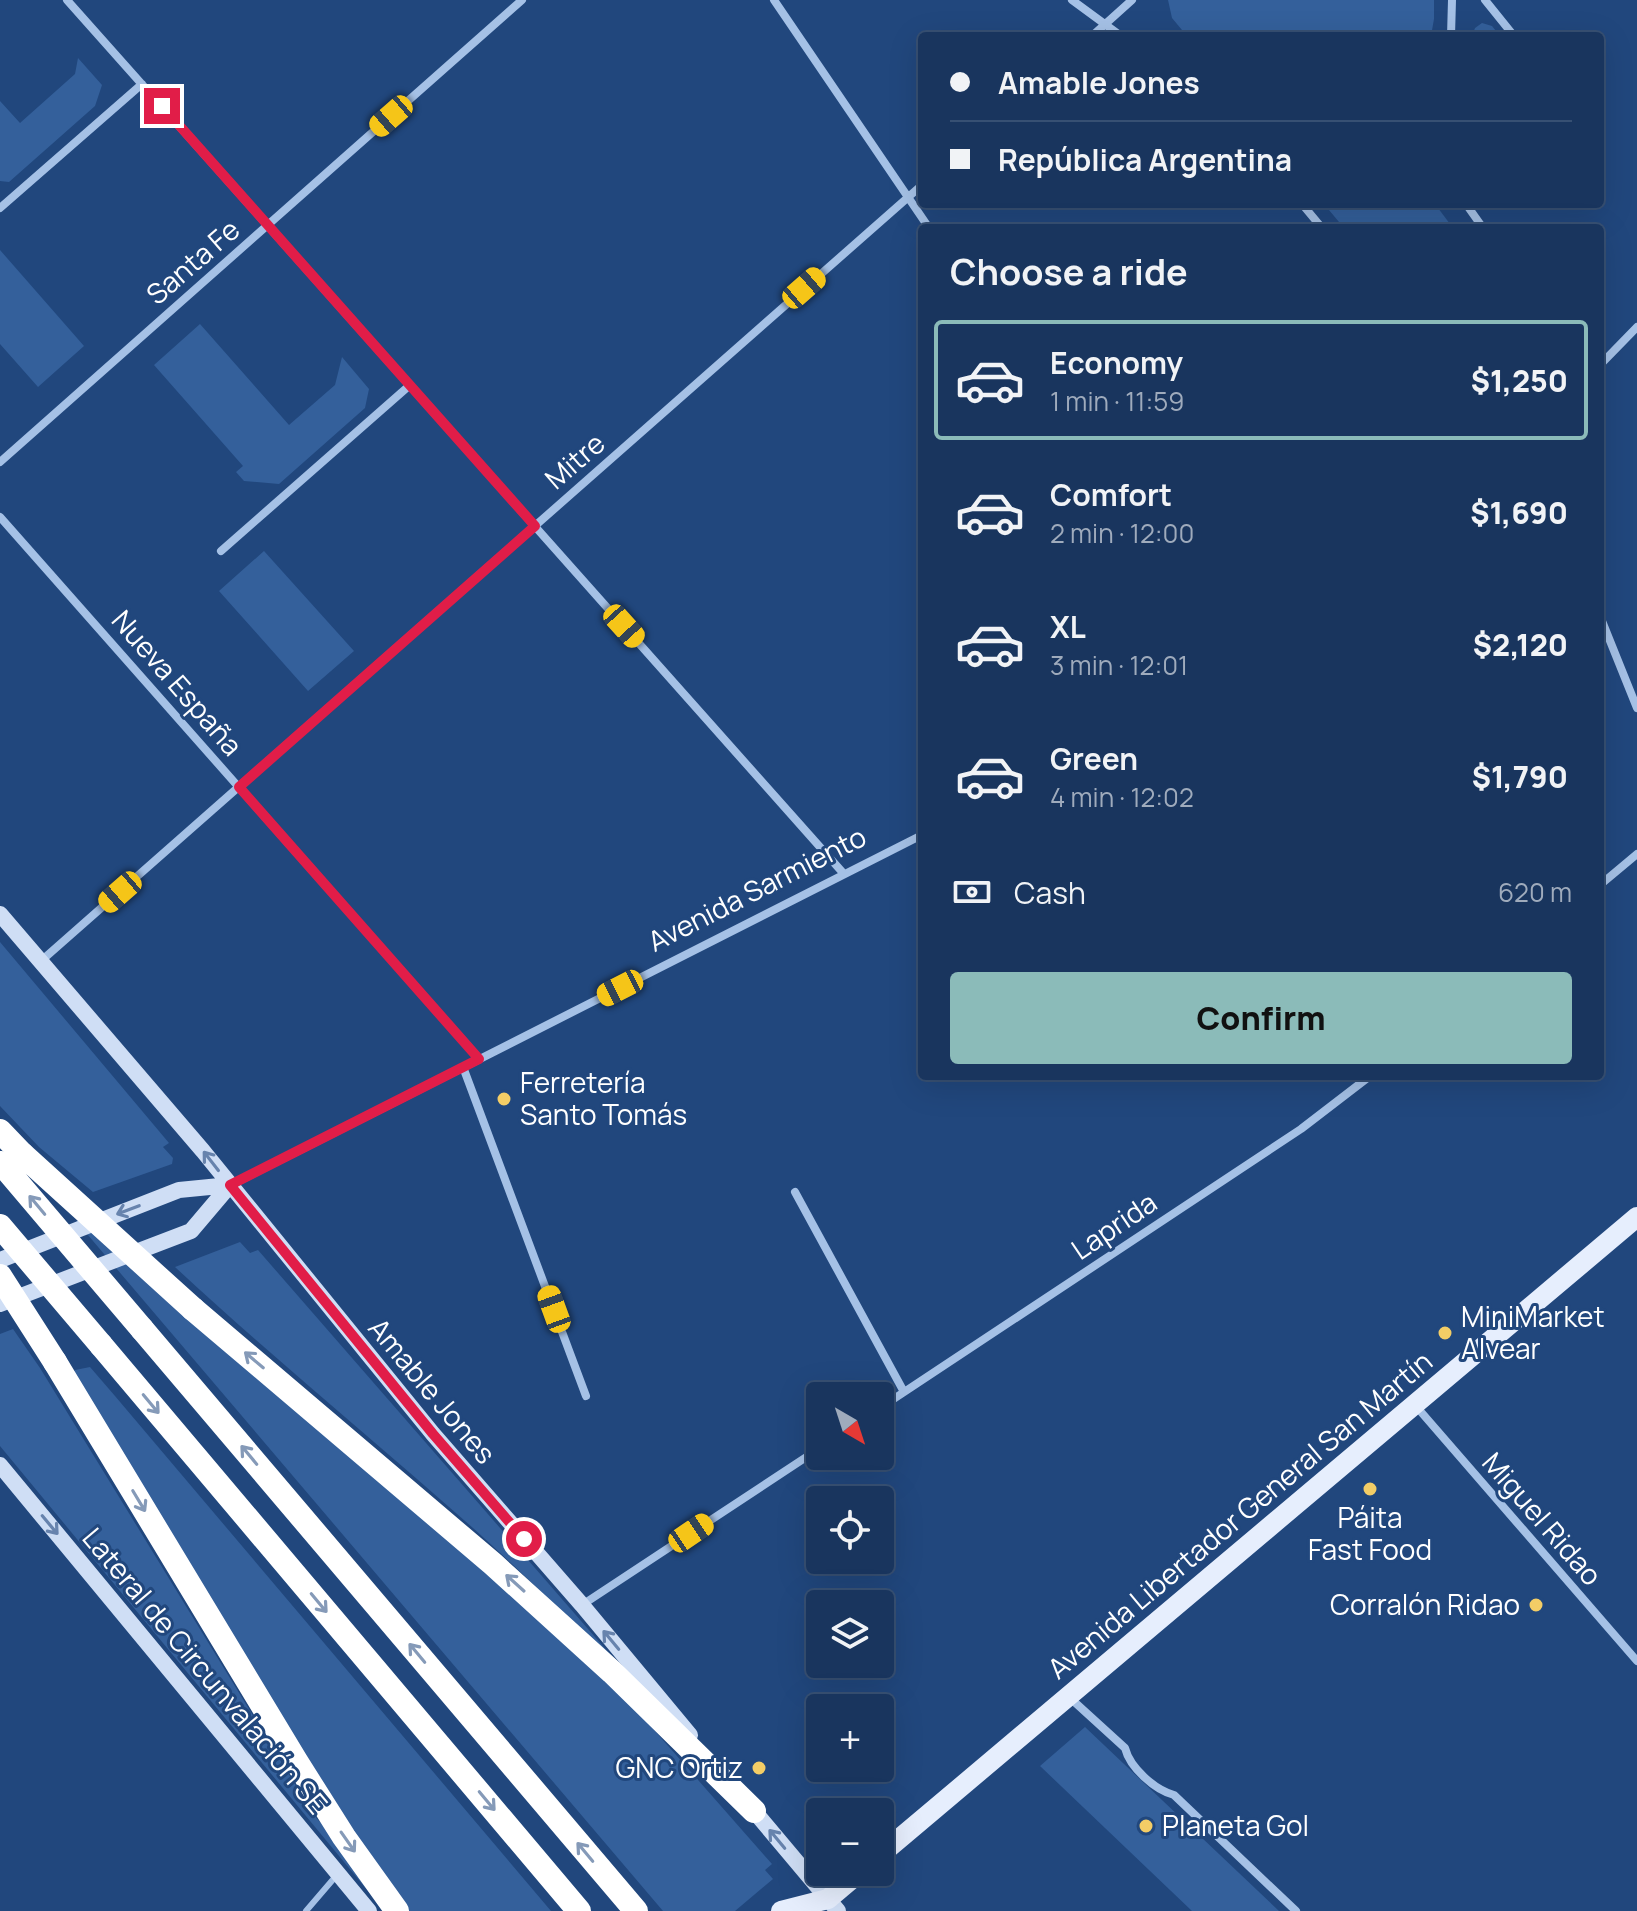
<!DOCTYPE html>
<meta charset="utf-8">
<style>
:root{--surface:#19355e;--page:#264067;--text:#f1f3f6;--muted:#9fabbc;--line:#375073;--accent:#8bbbb9}
body{margin:0;font-family:Manrope,sans-serif;background:var(--page);color:var(--text);height:100vh;display:flex;flex-direction:column;font-size:30px;white-space:nowrap}
*{box-sizing:border-box;margin:0}
p{font-size:26px;color:var(--muted)}
.icon{flex:none;width:44px;height:44px;fill:none;stroke:currentColor;stroke-width:2;stroke-linecap:round;stroke-linejoin:round}
.map{position:relative;flex:1;overflow:hidden}
.panel{position:absolute;left:918px;top:224px;width:686px;height:856px;display:flex;flex-direction:column;background:var(--surface);border-radius:8px;box-shadow:0 8px 32px #0002,0 0 0 2px var(--line)}
.panel>*{flex:none}
.hud{position:absolute;left:918px;top:32px;width:686px;height:176px;border-radius:8px;box-shadow:0 8px 32px #0002,0 0 0 2px var(--line);display:grid;align-content:center;height:176px;padding:0 32px;background:var(--surface)}
.needle{width:52px;rotate:141deg}
.tools{position:absolute;left:806px;top:1382px;display:grid;gap:16px}
.tools a{display:grid;place-items:center;width:88px;height:88px;border-radius:8px;background:var(--surface);box-shadow:0 8px 32px #0002,0 0 0 2px var(--line);font-size:40px}
.end{position:absolute;width:36px;height:36px;margin:-18px;border:10px solid #e11d48;background:#fff;box-shadow:0 0 0 4px #fff}
.from{border-radius:50%}
.car{position:absolute;width:24px;height:48px;margin:-24px -12px;border-radius:10px;box-shadow:0 0 6px 2px #0007;background:linear-gradient(#f5c518 24%,#345 0 40%,#f5c518 0 76%,#345 0 86%,#f5c518 0)}
.hud b{display:flex;align-items:center;gap:28px;height:76px;font-size:30px}
.hud b+b{border-top:2px solid var(--line)}
.hud i{width:20px;height:20px;background:var(--text)}
ul{padding:0;list-style:none}
li{display:flex;align-items:center;gap:24px;height:120px;margin:0 16px 12px;padding:0 16px;border:4px solid transparent;border-radius:8px}
li div{flex:1}
li b{display:block;font-size:30px}
li em{font-style:normal;font-weight:800}
li.current{border-color:var(--accent)}
li>.icon{width:72px;height:72px;stroke-width:1.5}
h2{padding:0 32px;font-size:36px;line-height:96px}
.pay{display:flex;align-items:center;gap:20px;height:88px;padding:0 32px;font-size:30px}
.pay p{margin-inline-start:auto}
.primary-button{display:flex;gap:16px;margin-top:auto;padding:16px 32px}
.primary-button a{flex:1;height:92px;border-radius:8px;background:var(--accent);color:#111;font-size:32px;font-weight:800;line-height:92px;text-align:center}
.map>svg:first-child{display:block}
.green{fill:#34609b}
.lines{fill:none;stroke-linecap:round;stroke-linejoin:round}
.lane{stroke:#a5c1e6;stroke-width:6}
.street{stroke:#a5c1e6;stroke-width:8}
.secondary{stroke:#cfdef5;stroke-width:16}
.primary{stroke:#e6eefd;stroke-width:20}
.highway{stroke:#fff;stroke-width:24}
.highway-bridge{stroke:#fff;stroke-width:24}
.oneway{stroke:#6783ad}
.oneway2{stroke:#859ab8}
.route{stroke:#e11d48;stroke-width:10}
.poi-dot{fill:#f3cd66;stroke:#21477d;stroke-width:3}
.labels{text-anchor:middle;stroke-width:6;stroke-linejoin:round;paint-order:stroke}
.street-label{font-size:28px;fill:#fff;stroke:#21477d}
.poi-label{font-size:28px;fill:#fff;stroke:#21477d;text-anchor:start}
</style>
<div class="map">
<svg width="1637" height="1911" viewBox="0 0 1637 1911">
<rect width="100%" height="100%" fill="#21477d"/>
<!-- green -->
<path class="green" d="M1168 0H1434V19L1431 36H1187L1172 18Z
M1482 23 1492 26 1500 36H1472L1475 28Z
M78 58 102 85 95 106 9 182 0 181V101L20 123 75 74Z
M1324 204H1435L1453 228H1344Z
M0 250 84 346 38 387 0 344Z
M200 324 289 425 335 385 342 357 369 389 365 408 279 484 244 481 236 472 243 466 154 365Z
M264 551 354 651 308 691 219 591Z
M0 942 169 1143 163 1147 173 1158 172 1164 93 1192 39 1147 0 1106Z
M79 1220 485 1569 640 1714 772 1864 765 1870 773 1879 735 1911H663L76 1221Z
M240 1242 250 1253 258 1250 615 1660C566 1618 521 1571 473 1528 374 1440 272 1357 175 1267Z
M13 1329 40 1368 301 1794 317 1819 334 1835 368 1891 0 1446V1334Z
M90 1367 115 1396 551 1911H405L354 1841 74 1373 75 1370Z
M1085 1727 1279 1911H1192L1040 1766Z"/>
<g class="lines">
<!-- lane -->
<path class="lane" d="M306 1911 336 1876"/>
<!-- street -->
<path class="street" d="M67 0 844 874
M774 0 929 228
M1072 0 1121 36
M1485 0 1514 36
M1092 36 1132 0
M1451 36 1452 0
M1302 204 1322 228
M1466 204 1483 228
M0 208 142 84
M1600 365 1637 327
M0 462 522 0
M0 517 479 1059
M221 551 410 385
M1600 616 1637 708
M1600 885 1637 854
M41 961 922 185
M463 1067 586 1396
M231 1185 922 835
M795 1192 904 1392
M1415 1405 1637 1661
M880 1408 1301 1129 1370 1076
M582 1605 820 1448
M1069 1697 1125 1748C1130 1768 1155 1790 1174 1795L1296 1911"/>
<!-- secondary -->
<path class="secondary" d="M0 914 203 1151 433 1434 582 1605 690 1735
M0 1260 179 1190 230 1185
M0 1304 191 1231 230 1185
M0 1465 369 1911
M749 1805 838 1911"/>
<!-- primary -->
<path class="primary" d="M880 1855 1637 1217
M781 1911 828 1899 860 1872"/>
<!-- highway -->
<path class="highway" d="M0 1131 22 1154
M193 1309 493 1564 612 1672 754 1811
M142 1329 636 1911
M101 1345 579 1911
M55 1362 296 1761 344 1837 397 1911"/>
<!-- highway-bridge -->
<path class="highway-bridge" d="M22 1154 193 1309
M1 1163 142 1329
M0 1226 101 1345
M0 1276 55 1362"/>
</g>
<!-- one-way arrows -->
<defs><path id="oneway-shaft" d="M-6 0H5M1.5-3L5.5 0L1.5 3" fill="none" stroke-width="1.6" stroke-linecap="round" stroke-linejoin="round" transform="scale(2)"/></defs>
<g class="oneway">
<use href="#oneway-shaft" transform="translate(211 1161) rotate(-128)"/>
<use href="#oneway-shaft" transform="translate(128 1210) rotate(159)"/>
<use href="#oneway-shaft" transform="translate(50 1525) rotate(50)"/>
<use href="#oneway-shaft" transform="translate(611 1640) rotate(-130)"/>
<use href="#oneway-shaft" transform="translate(777 1839) rotate(-130)"/>
</g>
<g class="oneway2">
<use href="#oneway-shaft" transform="translate(37 1205) rotate(-130)"/>
<use href="#oneway-shaft" transform="translate(254 1360) rotate(-140)"/>
<use href="#oneway-shaft" transform="translate(151 1404) rotate(50)"/>
<use href="#oneway-shaft" transform="translate(249 1455) rotate(-130)"/>
<use href="#oneway-shaft" transform="translate(139 1501) rotate(59)"/>
<use href="#oneway-shaft" transform="translate(515 1583) rotate(-138)"/>
<use href="#oneway-shaft" transform="translate(319 1603) rotate(50)"/>
<use href="#oneway-shaft" transform="translate(417 1653) rotate(-130)"/>
<use href="#oneway-shaft" transform="translate(487 1801) rotate(50)"/>
<use href="#oneway-shaft" transform="translate(348 1842) rotate(55)"/>
<use href="#oneway-shaft" transform="translate(585 1852) rotate(-130)"/>
</g>
<g class="lines">
<!-- route -->
<path class="route" d="M162 106 535 526 239 787 479 1059 230 1185 433 1434 524 1539"/>
</g>
<!-- markers -->
<g class="poi-dot">
<circle cx="504" cy="1099" r="8"/>
<circle cx="1445" cy="1333" r="8"/>
<circle cx="1370" cy="1489" r="8"/>
<circle cx="1536" cy="1605" r="8"/>
<circle cx="759" cy="1768" r="8"/>
<circle cx="1146" cy="1826" r="8"/>
</g>
<g class="labels">
<!-- street labels -->
<g class="street-label">
<text transform="translate(193 262) rotate(-41)" y="10">Santa Fe</text>
<text transform="translate(575 461) rotate(-41)" y="10">Mitre</text>
<text transform="translate(177 683) rotate(49)" y="10">Nueva España</text>
<text transform="translate(757 889) rotate(-27)" y="10">Avenida Sarmiento</text>
<text transform="translate(1114 1226) rotate(-34)" y="10">Laprida</text>
<text transform="translate(432 1391) rotate(50)" y="10">Amable Jones</text>
<text transform="translate(1240 1515) rotate(-40)" y="10">Avenida Libertador General San Martín</text>
<text transform="translate(1542 1519) rotate(49)" y="10">Miguel Ridao</text>
<text transform="translate(205 1671) rotate(50)" y="10">Lateral de Circunvalación SE</text>
</g>
<!-- poi labels -->
<g class="poi-label">
<text x="520" y="1093">Ferretería<tspan x="520" dy="32">Santo Tomás</tspan></text>
<text x="1461" y="1327">MiniMarket<tspan x="1461" dy="32">Alvear</tspan></text>
<text x="1370" y="1528" text-anchor="middle">Páita<tspan x="1370" dy="32">Fast Food</tspan></text>
<text x="1520" y="1615" text-anchor="end">Corralón Ridao</text>
<text x="743" y="1778" text-anchor="end">GNC Ortiz</text>
<text x="1162" y="1836">Planeta Gol</text>
</g>
</g>
</svg>
<div class="tools">
<a><svg class="needle" viewBox="-14 -14 28 28"><path d="M0-13l5 13h-10z" fill="#e53935"/><path d="M0 13l5-13h-10z" fill="#9fabbc"/></svg></a>
<a><svg class="icon" aria-label="locate" viewBox="0 0 24 24"><circle cx="12" cy="12" r="6"/><path d="M12 2v4M12 18v4M2 12h4M18 12h4"/></svg></a>
<a><svg class="icon" aria-label="layers" viewBox="0 0 24 24"><path d="M12 4l9 5-9 5-9-5zM3 14l9 5 9-5"/></svg></a>
<a>+</a>
<a>−</a>
</div>
<i class="end from" style="left:524px;top:1539px"></i>
<i class="end" style="left:162px;top:106px"></i>
<i class="car" style="left:391px;top:116px;rotate:229deg"></i>
<i class="car" style="left:804px;top:288px;rotate:49deg"></i>
<i class="car" style="left:624px;top:626px;rotate:138deg"></i>
<i class="car" style="left:120px;top:892px;rotate:229deg"></i>
<i class="car" style="left:620px;top:988px;rotate:243deg"></i>
<i class="car" style="left:554px;top:1309px;rotate:340deg"></i>
<i class="car" style="left:691px;top:1533px;rotate:56deg"></i>
<div class="hud">
<b><i class="from"></i>Amable Jones</b>
<b><i></i>República Argentina</b>
</div>
<section class="panel">
<h2>Choose a ride</h2>
<ul>
<li class="current"><svg class="icon" aria-label="car" viewBox="0 0 24 24"><path d="M5 17H2v-5l4-1 3-4h7l3 4 3 1v5h-3M9 17h6M6 11h13"/><circle cx="7" cy="17" r="2"/><circle cx="17" cy="17" r="2"/></svg><div><b>Economy</b><p>1 min · 11:59</p></div><em>$1,250</em></li>
<li><svg class="icon" aria-label="car" viewBox="0 0 24 24"><path d="M5 17H2v-5l4-1 3-4h7l3 4 3 1v5h-3M9 17h6M6 11h13"/><circle cx="7" cy="17" r="2"/><circle cx="17" cy="17" r="2"/></svg><div><b>Comfort</b><p>2 min · 12:00</p></div><em>$1,690</em></li>
<li><svg class="icon" aria-label="car" viewBox="0 0 24 24"><path d="M5 17H2v-5l4-1 3-4h7l3 4 3 1v5h-3M9 17h6M6 11h13"/><circle cx="7" cy="17" r="2"/><circle cx="17" cy="17" r="2"/></svg><div><b>XL</b><p>3 min · 12:01</p></div><em>$2,120</em></li>
<li><svg class="icon" aria-label="car" viewBox="0 0 24 24"><path d="M5 17H2v-5l4-1 3-4h7l3 4 3 1v5h-3M9 17h6M6 11h13"/><circle cx="7" cy="17" r="2"/><circle cx="17" cy="17" r="2"/></svg><div><b>Green</b><p>4 min · 12:02</p></div><em>$1,790</em></li>
</ul>
<div class="pay"><svg class="icon" aria-label="cash" viewBox="0 0 24 24"><path d="M3 7h18v10H3z"/><circle cx="12" cy="12" r="2"/></svg>Cash<p>620 m</p></div>
<div class="primary-button"><a>Confirm</a></div>
</section>
</div>
